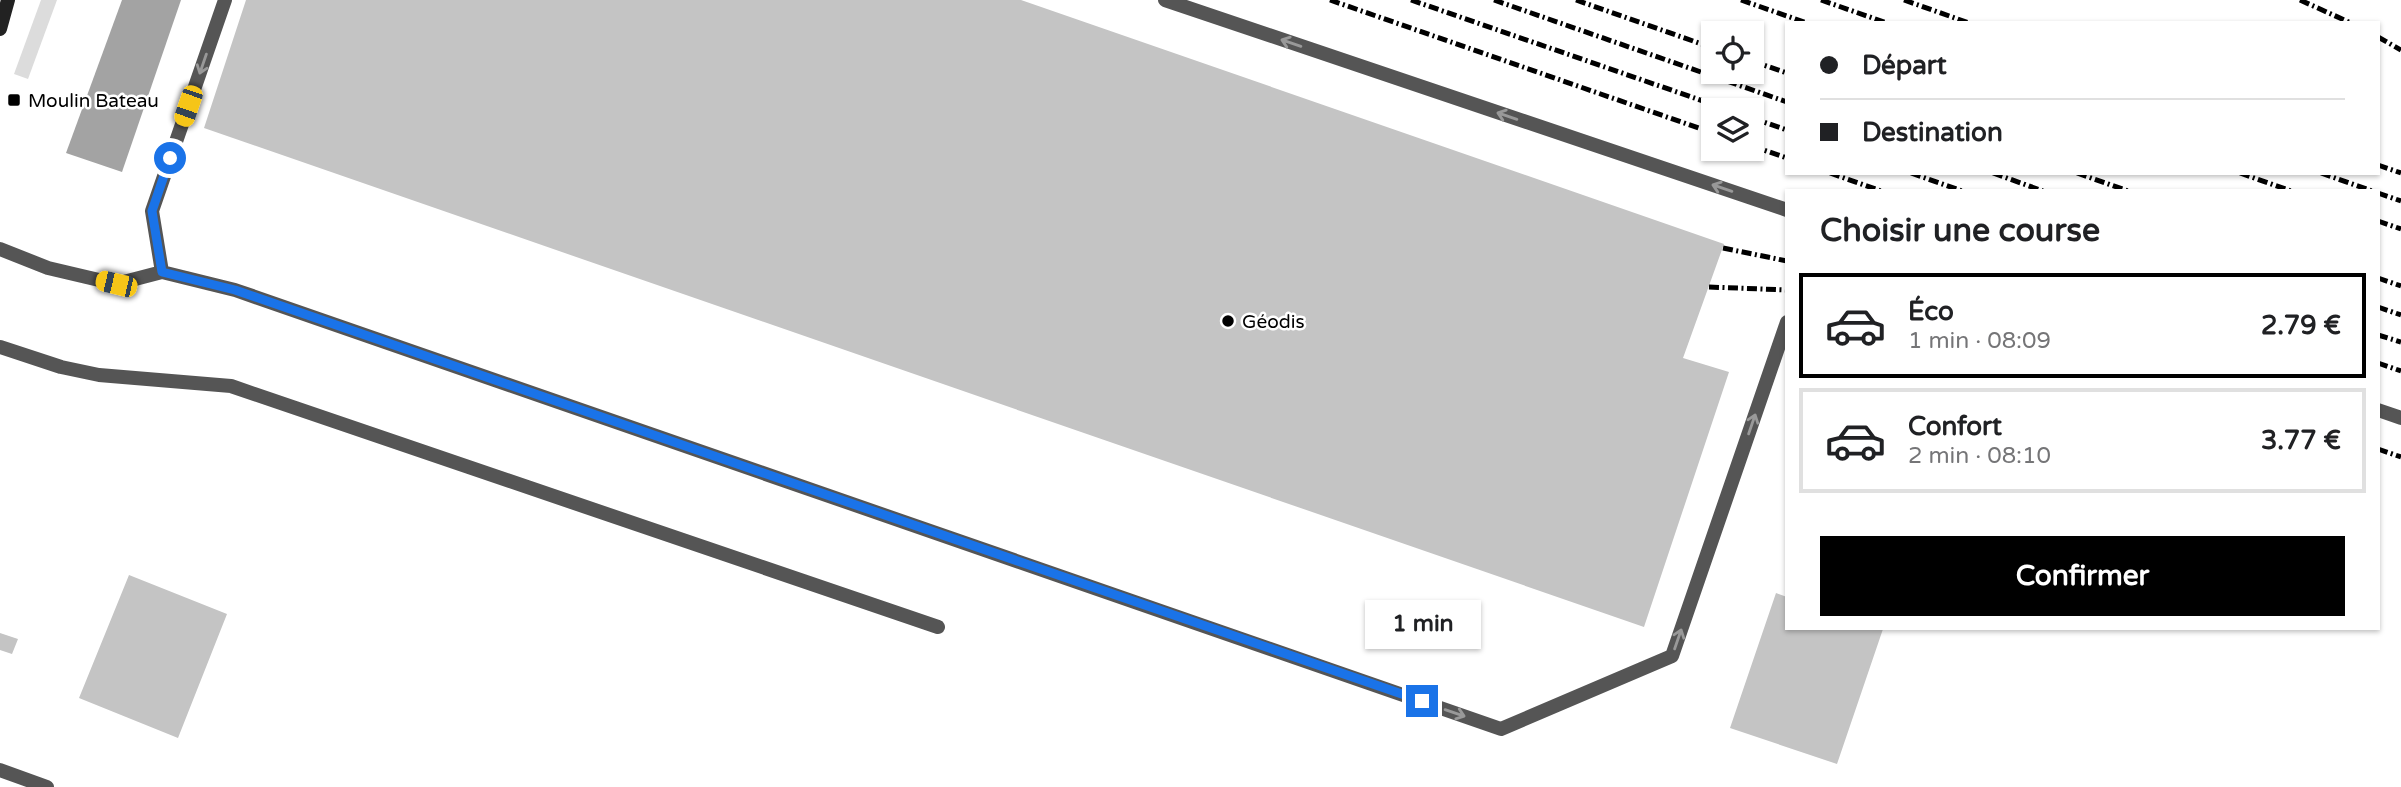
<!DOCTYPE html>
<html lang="fr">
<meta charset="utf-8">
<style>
:root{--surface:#fff;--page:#f2f2f2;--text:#202124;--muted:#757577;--line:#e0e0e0;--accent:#000}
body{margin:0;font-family:"Varela Round",sans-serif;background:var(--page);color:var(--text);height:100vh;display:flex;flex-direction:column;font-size:26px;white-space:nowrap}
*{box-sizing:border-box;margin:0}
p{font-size:23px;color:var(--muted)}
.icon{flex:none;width:38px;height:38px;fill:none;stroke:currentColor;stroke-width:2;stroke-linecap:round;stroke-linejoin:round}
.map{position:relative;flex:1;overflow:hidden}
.panel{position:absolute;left:1785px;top:189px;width:595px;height:441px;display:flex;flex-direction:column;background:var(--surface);border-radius:0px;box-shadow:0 2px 5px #0004}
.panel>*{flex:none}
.banner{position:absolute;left:1785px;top:21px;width:595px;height:154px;border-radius:0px;box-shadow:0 2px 5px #0004;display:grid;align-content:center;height:154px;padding:0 35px;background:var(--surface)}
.tools{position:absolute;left:1701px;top:21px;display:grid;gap:14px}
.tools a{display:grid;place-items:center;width:63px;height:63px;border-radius:0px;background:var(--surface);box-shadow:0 2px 5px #0004;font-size:35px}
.end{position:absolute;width:32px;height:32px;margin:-16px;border:9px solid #1a73e8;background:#fff;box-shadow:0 0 0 4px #fff}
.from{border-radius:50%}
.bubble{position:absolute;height:49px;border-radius:0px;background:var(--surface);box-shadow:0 2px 5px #0004;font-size:23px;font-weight:700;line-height:49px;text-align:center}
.car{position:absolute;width:21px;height:42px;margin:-21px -10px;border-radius:9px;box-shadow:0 0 5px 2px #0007;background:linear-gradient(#f5c518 24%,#345 0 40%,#f5c518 0 76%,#345 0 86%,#f5c518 0)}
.banner b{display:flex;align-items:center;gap:24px;height:66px;font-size:26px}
.banner b+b{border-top:2px solid var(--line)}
.banner i{width:18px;height:18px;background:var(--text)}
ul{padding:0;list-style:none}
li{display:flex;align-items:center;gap:21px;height:105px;margin:0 14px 10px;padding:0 21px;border:4px solid var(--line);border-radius:0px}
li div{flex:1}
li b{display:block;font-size:26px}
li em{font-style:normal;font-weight:700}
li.on{border-color:var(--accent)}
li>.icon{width:63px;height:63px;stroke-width:1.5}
h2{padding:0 35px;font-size:32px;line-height:84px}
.action{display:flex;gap:14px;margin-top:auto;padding:14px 35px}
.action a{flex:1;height:80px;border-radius:0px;background:var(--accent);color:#fff;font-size:28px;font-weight:700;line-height:80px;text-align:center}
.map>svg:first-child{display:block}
.green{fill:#dcdcdc}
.water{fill:#a3a3a3}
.building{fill:#c4c4c4}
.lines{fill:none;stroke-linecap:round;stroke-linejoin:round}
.service{stroke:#555;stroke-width:14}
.secondary{stroke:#222;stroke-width:14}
.rail{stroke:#000;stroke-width:5;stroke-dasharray:10 3.5 2 3.5;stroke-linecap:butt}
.oneway{stroke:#999}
.route{stroke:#1a73e8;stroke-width:9}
.poi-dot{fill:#000;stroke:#fff;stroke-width:2.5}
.labels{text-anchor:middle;stroke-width:5;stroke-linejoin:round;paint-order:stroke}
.poi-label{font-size:19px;fill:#000;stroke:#fff;text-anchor:start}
</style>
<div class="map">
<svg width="2401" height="787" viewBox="0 0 2401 787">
<rect width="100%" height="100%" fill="#fff"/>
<!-- green -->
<path class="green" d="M41 0H57L28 79 14 74Z"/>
<!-- water -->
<path class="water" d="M122 0H181L122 172 66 153Z"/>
<!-- building -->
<path class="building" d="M246 0H1021L1724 244 1683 358 1729 372 1644 627 204 128Z
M129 575 227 614 178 738 79 698Z
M1776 593 1787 597V628L1883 629 1837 764 1730 728Z
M0 633 18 639 12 654 0 650Z"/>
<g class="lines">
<!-- service -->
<path class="service" d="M1165 0 1787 210
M0 249 48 268 116 284 162 272 235 290 1501 729 1672 656 1787 322
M162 272 152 211 225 0
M0 347 61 367 99 375 231 386 938 627
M2378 410 2401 418
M0 770 47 787"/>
<!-- secondary -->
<path class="secondary" d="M0 29 8 0"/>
<!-- rail -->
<path class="rail" d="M1330 0 1713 133
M1411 0 1729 110
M1494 0 1787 102
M1576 0 1713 48
M1741 0 1807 23
M1821 0 1887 23
M1904 0 1969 23
M2300 0 2351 23
M2378 37 2401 50
M1752 61 1787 73
M1752 118 1787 130
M1752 146 1787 158
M2378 165 2401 173
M1830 173 1881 191
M1911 173 1962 191
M1993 173 2043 191
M2077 173 2128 191
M2240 173 2291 191
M2321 173 2372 191
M2378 193 2401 201
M2378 221 2401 229
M1723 248 1787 261
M2378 278 2401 286
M1709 287 1787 290
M2378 307 2401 315
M2378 335 2401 342
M2378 363 2401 371
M2378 449 2401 457"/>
</g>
<!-- one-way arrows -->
<defs><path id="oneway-shaft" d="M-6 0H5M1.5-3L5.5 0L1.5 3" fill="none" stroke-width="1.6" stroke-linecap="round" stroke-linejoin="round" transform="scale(1.75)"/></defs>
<g class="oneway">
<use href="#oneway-shaft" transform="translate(1291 43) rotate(-161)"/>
<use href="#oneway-shaft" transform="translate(203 64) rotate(109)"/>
<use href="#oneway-shaft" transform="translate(1507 116) rotate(-161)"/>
<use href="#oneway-shaft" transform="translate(1722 188) rotate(-161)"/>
<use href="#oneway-shaft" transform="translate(1752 424) rotate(-71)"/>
<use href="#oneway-shaft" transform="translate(1678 639) rotate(-71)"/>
<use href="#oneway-shaft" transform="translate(1455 713) rotate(19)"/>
</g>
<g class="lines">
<!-- route -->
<path class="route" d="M170 158 152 211 162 272 235 290 1422 701"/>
</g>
<!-- markers -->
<g class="poi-dot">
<rect x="7" y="93" width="14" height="14" rx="3.5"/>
<circle cx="1228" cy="321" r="7"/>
</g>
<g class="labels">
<!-- poi labels -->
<g class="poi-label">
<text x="28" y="107">Moulin Bateau</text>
<text x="1242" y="328">Géodis</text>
</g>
</g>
</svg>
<div class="tools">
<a><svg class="icon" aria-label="locate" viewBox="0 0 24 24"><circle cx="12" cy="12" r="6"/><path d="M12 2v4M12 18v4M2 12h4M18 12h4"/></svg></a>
<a><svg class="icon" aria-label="layers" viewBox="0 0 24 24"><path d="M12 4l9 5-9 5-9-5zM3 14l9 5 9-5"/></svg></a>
</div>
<i class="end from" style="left:170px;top:158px"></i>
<i class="end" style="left:1422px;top:701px"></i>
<div class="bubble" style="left:1365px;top:600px;width:116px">1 min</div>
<i class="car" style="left:188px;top:106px;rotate:199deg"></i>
<i class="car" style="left:116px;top:284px;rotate:283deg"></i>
<div class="banner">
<b><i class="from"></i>Départ</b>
<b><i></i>Destination</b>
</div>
<section class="panel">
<h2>Choisir une course</h2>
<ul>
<li class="on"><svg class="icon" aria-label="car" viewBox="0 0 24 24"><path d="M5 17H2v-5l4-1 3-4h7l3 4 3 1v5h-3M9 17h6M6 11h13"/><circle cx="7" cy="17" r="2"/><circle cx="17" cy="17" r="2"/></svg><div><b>Éco</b><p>1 min · 08:09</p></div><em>2.79 €</em></li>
<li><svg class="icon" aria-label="car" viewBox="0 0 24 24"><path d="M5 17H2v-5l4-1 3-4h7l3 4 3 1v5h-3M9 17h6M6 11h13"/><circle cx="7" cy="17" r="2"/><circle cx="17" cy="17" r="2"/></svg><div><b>Confort</b><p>2 min · 08:10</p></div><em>3.77 €</em></li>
</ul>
<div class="action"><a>Confirmer</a></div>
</section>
</div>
